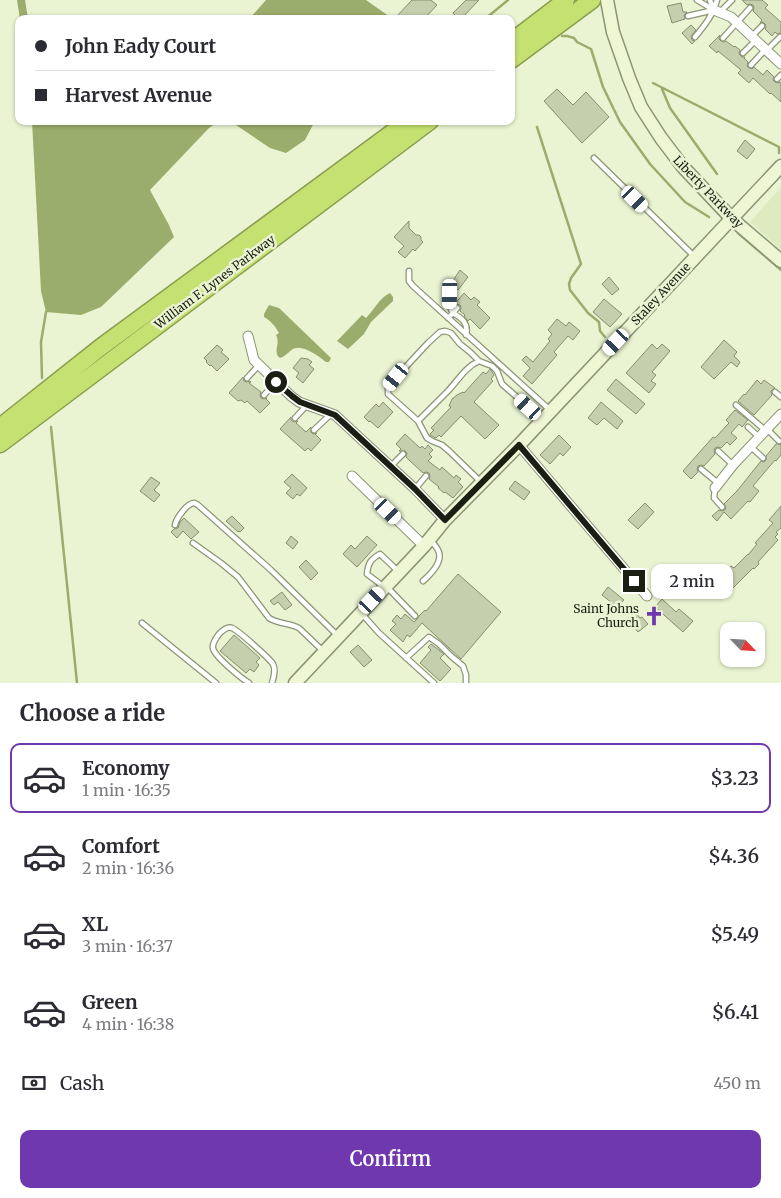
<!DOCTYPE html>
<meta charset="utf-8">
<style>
:root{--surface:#fff;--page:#f2f2f3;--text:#2b2b33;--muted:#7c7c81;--line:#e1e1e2;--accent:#6f38af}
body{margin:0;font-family:Merriweather,serif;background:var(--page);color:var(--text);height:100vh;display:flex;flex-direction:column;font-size:19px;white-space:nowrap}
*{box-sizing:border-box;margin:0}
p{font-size:16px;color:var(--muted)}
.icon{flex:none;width:28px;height:28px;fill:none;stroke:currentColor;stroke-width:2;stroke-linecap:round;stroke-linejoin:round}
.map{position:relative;height:683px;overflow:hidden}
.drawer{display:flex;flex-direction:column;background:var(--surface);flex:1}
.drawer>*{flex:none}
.guide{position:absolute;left:15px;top:15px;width:500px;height:110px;border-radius:10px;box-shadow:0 1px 4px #0004;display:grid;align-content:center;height:110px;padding:0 20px;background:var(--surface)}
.needle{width:32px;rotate:115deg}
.buttons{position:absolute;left:720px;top:622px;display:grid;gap:10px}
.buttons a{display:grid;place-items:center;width:45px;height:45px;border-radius:10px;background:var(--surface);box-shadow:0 1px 4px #0004;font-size:25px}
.end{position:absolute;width:22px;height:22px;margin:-11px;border:6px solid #1b1f13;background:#fff;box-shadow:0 0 0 2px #fff}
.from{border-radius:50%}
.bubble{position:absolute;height:35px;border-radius:10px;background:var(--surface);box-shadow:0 1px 4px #0004;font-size:16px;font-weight:600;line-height:35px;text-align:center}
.car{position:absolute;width:15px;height:30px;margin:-15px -8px;border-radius:6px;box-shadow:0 0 4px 1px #0007;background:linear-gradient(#fff 24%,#345 0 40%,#fff 0 76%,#345 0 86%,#fff 0)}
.guide b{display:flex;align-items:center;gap:18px;height:48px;font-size:19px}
.guide b+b{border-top:1px solid var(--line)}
.guide i{width:12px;height:12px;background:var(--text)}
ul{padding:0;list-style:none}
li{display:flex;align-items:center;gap:15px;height:70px;margin:0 10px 8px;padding:0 10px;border:2px solid transparent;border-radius:10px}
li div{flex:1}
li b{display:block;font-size:19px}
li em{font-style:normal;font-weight:600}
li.on{border-color:var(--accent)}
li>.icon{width:45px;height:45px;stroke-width:1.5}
h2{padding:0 20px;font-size:22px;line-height:60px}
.pay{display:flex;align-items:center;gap:12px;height:55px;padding:0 20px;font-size:19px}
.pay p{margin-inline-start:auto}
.button{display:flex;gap:10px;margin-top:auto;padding:10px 20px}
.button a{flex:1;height:58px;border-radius:10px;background:var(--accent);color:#fff;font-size:20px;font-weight:600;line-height:58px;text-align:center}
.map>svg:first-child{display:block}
.built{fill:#deebc1}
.water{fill:#9bad6c}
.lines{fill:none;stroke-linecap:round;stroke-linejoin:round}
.stream{stroke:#9bad6c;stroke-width:2.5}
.canal{stroke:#9bad6c;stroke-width:8}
.building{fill:#c5cfae;stroke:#858e6f}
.lane-casing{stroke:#8c9576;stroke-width:7}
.street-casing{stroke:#8c9576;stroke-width:11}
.secondary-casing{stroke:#8c9576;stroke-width:15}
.highway-casing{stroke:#8a9d50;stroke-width:19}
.lane{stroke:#fff;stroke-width:4.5}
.street{stroke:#fff;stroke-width:9}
.secondary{stroke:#eef6d4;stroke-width:12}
.highway{stroke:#c5e171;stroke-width:16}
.route{stroke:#1b1f13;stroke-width:6}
.labels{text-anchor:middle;stroke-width:5;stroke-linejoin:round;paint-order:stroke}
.street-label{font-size:12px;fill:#1b1f13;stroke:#eaf4d2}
.poi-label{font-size:12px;fill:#1b1f13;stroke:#eaf4d2;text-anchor:end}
</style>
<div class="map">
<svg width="781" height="683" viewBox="0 0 781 683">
<rect width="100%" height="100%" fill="#eaf4d2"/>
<!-- built -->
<path class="built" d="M781 187V250L750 222Z"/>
<!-- water -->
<path class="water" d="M266 0H366L393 19H249Z
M32 121H219L209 128 150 190 169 225 174 237 101 307 81 315 46 312 41 291Z
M230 121H315L305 140 286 153 270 148Z
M390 293 393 297V301L371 322 364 334 348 349 337 341 362 315 366 318C374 310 380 297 390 293Z
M269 305 279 308 331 358 329 362H326C318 356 303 344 293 349 288 352 286 356 280 358 272 352 281 344 276 335L279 333C276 327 270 320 264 317V314Z"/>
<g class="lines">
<!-- stream -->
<path class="stream" d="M485 19 508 0
M562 36H567L574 38 577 42 591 49 603 87 620 122 650 164 685 202 709 217
M653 83 779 147V153
M662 89 670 108 717 174
M537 127 581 264 571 278 569 284 570 290 588 313 599 322 600 331 605 337
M738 233 781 270
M42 378 41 342 46 312
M51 427 77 683"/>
<!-- canal -->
<path class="canal" d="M21 0 24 19"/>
</g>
<!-- building -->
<path class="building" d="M412 0H431L437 5 424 19H400L397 16Z
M466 0H479L461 19H458L453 13Z
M742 0H762L768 5 765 8 781 22V33L777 34 775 32 772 36 765 29 766 27 765 24 763 22 760 23 762 20 753 11 754 8 753 5 750 4 747 5Z
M681 3 683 12H687L684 15 685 19 672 23 667 6Z
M691 25 696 30 691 36 692 40 695 41 692 44 682 33Z
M720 35 719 39 721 41 724 42 726 41 734 47 735 46 740 50 739 54 742 57H745L744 58 748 62 747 66 749 68 752 69 754 67 763 75 767 70 774 77 773 80 775 82 778 83 780 82 781 83V102L771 93 770 94 753 78 749 83 738 73 741 70 718 51 717 53 709 46Z
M557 89 573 105 586 92 609 117 582 143 544 101Z
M745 140 755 149 747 159 737 151Z
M409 221V228L416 235H419L421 237V240L423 242 415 251 413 249 405 258 398 252 404 246 394 237Z
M460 270 468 277 458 290 456 288V283L452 282Z
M609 277 619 289 612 295 602 284Z
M464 293 471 300 474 297 480 302 477 305 490 318 480 329 470 319 468 321 464 316 465 315 460 311 461 308 460 305 457 304 454 305Z
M604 299 622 314 610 327 593 312Z
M557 319 566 326 569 322 580 331 573 340 568 336 554 352 557 355 532 384 523 376 530 368 522 360 526 356 533 362 550 341 548 339 552 334 548 330Z
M724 340 737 352 734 356 740 362 737 367 731 362 714 379 701 367Z
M652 344 657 349 662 344 670 351 652 372 656 375 651 381 656 384 649 393 626 373Z
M217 345 223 350 221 352 229 359 217 371 211 365 210 366 206 362 207 361 204 358Z
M301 358 308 359 312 362 309 365 314 369 303 383 296 377 299 373 293 368Z
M490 369 494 375 491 379 493 381 474 402 499 425 485 439 461 416 441 437 439 435 436 438 430 435V434L434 430 431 428 451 407 449 406 452 399 457 395 463 392 464 393 483 372 486 374Z
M243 377 244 381 247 382 250 381 251 382 249 383 261 392 260 395 261 398 264 399 267 398 266 399 270 403 260 413 247 401 245 403 241 400 238 401 229 393Z
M616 379 645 404 636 414 607 390Z
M757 380 761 384 764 380 775 388 771 391 772 395 754 415 738 401 744 394 745 395Z
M383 402 393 412 378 428 370 421 369 422 364 417 376 404 379 407Z
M601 402 623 421 617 429 604 418 597 425 588 418Z
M735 410 748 420 742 427 739 424 731 433 737 438 730 445 727 442 721 448 718 447 715 448 714 451 715 454 704 466 701 465 698 466 697 469 698 472 691 479 683 471 713 437 715 438 729 423 726 420Z
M291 417V420L294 422 298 421 296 423 306 432 311 427V432L313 434 317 433 315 434 321 440 311 451 308 448 305 451 280 429Z
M405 434 420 448 422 446 425 449 428 445 433 450 429 454 432 457 428 461 440 470 442 467 454 478 456 475 461 479 458 482 463 487 453 498 445 492 444 493 438 488 439 487 429 479 430 476 429 473 426 472 423 473 409 460 406 457 407 453 405 451H399L401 449 396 444Z
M559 435 571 447 563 456 560 453 550 464 540 455Z
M776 444H781V455L776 461 775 460 753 486 759 491 750 502 748 501 731 519 724 512 717 521 712 516 719 510 722 511 725 510 726 507 724 504 737 491 761 461 764 462 766 460V456Z
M292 474 307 488 300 496 297 494 293 499 286 493 291 488 284 482Z
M151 477 160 483 154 490 160 495 154 502 140 491Z
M515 481 530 492 524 500 509 489Z
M645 503 654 512 638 529 628 520Z
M781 506V528L776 532 778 534 775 537 778 540 758 562 759 564 754 569 753 568 733 588 723 579 729 573 727 571 731 566 734 568 748 554V555L757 544 755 543 773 523 769 520Z
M232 516 244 528 240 532 239 531 238 532 226 521Z
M184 518 199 532 191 539 183 531 177 538 171 532 174 529 178 528 180 522Z
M291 536 298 542 293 549 286 543Z
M367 536 377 545 357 567 343 554 351 545 355 549Z
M306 560 318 573 311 580 299 567Z
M458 574 501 612 461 659 422 623 410 637 407 635 403 642 390 630 396 624 392 621 397 615 401 619 405 614 414 622 417 619 419 616 425 610 426 611Z
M608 587 624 600 617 607 602 595Z
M282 592 292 605 285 610 278 602 274 605 270 601Z
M662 599 676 612 679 609 693 621 683 632 655 607Z
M635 612 640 618 642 617 648 624 638 632 627 619Z
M234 635 260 658 256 662 259 665 254 672 250 669 246 673 220 651Z
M431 644 444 654 440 658 451 669 440 681 420 663 431 650 428 647Z
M358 645 372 660 364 667 350 652Z"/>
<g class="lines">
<defs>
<path id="lane" d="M697 0 714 10
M710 0 713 9
M720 12 732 0
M688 16 714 10
M752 36 762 26
M695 37C705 25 713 15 717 0
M723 38 750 8
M767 50 780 37
M743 53 756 40
M751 65 766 49
M777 79 781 75
M594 158 695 257
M409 271V281L413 286 550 410
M457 308 453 313C462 318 469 324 466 335
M448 318 453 313C447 304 449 295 453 286
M247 378 259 365
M775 392 781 397
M264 395 276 382
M736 405 765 430
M295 418 307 405
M418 421C428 411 437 402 447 392 457 382 465 367 479 361
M748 427 759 437
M767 429 779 441
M314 430 331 414
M751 447 763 458
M718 451 733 465
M390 467 403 454
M701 469 719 484
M481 482 449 451 442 445 432 441 427 438 418 421 388 394V386L428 343 440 332 445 331 451 333 460 344 470 352 479 361 492 366 497 371 502 384 542 419
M715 488 714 498 722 507
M415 489 426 476
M175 525C176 519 187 503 194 503 195 503 196 504 198 505L271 570 337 635
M193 543 221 563 238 577 269 618C278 624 290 623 299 628L323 651
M423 581C431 574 444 561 438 550 436 546 433 543 431 540
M387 587 415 616
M383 588 379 583 367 574C368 563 371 559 380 554L398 571
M362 614 379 633 434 683
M142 623 216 683
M406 658 429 637 439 644 451 656 463 666 466 675V683
M249 683C241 678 214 656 213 648 212 643 216 638 219 634 222 631 227 626 232 628 238 630 270 659 273 664 276 670 274 677 272 683"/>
<path id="street" d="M714 10 731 17 781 64
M248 336 254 360 291 396 299 402 335 415 415 489 445 520
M519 445 647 596
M352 476 424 546
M715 488 733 465 781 414"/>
<path id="secondary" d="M607 0 613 32 629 78 641 107 661 138 683 167 732 219 781 261
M295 683 424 546 445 520 519 445 781 166"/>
<path id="highway" d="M511 42 566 0
M511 60 592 0
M0 427 101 347 408 121
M0 444 430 121"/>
</defs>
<!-- lane casing -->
<use href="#lane" class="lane-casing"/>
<!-- street casing -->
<use href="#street" class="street-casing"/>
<!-- secondary casing -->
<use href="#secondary" class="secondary-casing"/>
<!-- highway casing -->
<use href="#highway" class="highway-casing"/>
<!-- lane -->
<use href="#lane" class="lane"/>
<!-- street -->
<use href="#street" class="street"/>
<!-- secondary -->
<use href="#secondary" class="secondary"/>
<!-- highway -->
<use href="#highway" class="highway"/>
</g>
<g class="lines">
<!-- route -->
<path class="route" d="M276 382 292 396 300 402 335 415 415 489 445 520 519 445 634 581"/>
</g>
<!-- icons -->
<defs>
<symbol id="church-bare" viewBox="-9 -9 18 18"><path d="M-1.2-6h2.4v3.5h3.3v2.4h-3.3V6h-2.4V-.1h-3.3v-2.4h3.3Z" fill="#6f38af" stroke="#eaf4d2" stroke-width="2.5" paint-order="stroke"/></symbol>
</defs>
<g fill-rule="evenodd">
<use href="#church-bare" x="640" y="602" width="28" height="28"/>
</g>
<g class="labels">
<!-- street labels -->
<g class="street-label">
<text transform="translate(708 192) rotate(46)" y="4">Liberty Parkway</text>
<text transform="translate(215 282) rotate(-37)" y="4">William F. Lynes Parkway</text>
<text transform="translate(661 294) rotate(-47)" y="4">Staley Avenue</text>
</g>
<!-- poi labels -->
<g class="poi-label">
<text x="639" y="613">Saint Johns<tspan x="639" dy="14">Church</tspan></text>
</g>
</g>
</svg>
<div class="buttons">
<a><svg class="needle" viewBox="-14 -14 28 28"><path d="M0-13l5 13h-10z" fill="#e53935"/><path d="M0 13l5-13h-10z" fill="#7c7c81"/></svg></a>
</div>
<i class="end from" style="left:276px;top:382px"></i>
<i class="end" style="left:634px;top:581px"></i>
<div class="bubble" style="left:651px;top:564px;width:82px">2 min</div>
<i class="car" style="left:635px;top:199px;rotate:135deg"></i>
<i class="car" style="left:450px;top:294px;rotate:181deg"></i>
<i class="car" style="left:616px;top:342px;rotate:223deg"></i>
<i class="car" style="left:396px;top:377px;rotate:219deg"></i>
<i class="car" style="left:528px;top:407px;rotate:312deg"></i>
<i class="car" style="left:388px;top:511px;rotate:134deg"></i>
<i class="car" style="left:372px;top:600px;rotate:43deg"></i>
<div class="guide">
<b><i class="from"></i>John Eady Court</b>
<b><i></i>Harvest Avenue</b>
</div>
</div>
<section class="drawer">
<h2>Choose a ride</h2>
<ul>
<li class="on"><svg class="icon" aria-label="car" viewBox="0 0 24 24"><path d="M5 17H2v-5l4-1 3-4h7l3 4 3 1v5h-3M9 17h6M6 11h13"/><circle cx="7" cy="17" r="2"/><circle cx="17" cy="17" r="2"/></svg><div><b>Economy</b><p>1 min · 16:35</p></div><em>$3.23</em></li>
<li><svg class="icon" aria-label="car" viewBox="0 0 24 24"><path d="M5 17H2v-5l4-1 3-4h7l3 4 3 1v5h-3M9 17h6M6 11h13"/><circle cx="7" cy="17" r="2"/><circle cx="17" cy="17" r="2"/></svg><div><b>Comfort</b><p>2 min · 16:36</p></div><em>$4.36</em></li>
<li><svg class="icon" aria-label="car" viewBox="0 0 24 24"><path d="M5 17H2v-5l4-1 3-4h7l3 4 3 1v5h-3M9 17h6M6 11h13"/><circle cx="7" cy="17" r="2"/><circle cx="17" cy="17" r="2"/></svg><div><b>XL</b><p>3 min · 16:37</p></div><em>$5.49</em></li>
<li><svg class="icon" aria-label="car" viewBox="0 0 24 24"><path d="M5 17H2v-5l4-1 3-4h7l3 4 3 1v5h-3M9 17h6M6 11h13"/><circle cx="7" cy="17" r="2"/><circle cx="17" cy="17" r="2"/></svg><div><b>Green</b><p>4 min · 16:38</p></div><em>$6.41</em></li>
</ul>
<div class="pay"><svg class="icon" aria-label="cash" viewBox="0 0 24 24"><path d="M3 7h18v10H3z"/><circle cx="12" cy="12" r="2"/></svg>Cash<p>450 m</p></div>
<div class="button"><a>Confirm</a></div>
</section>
